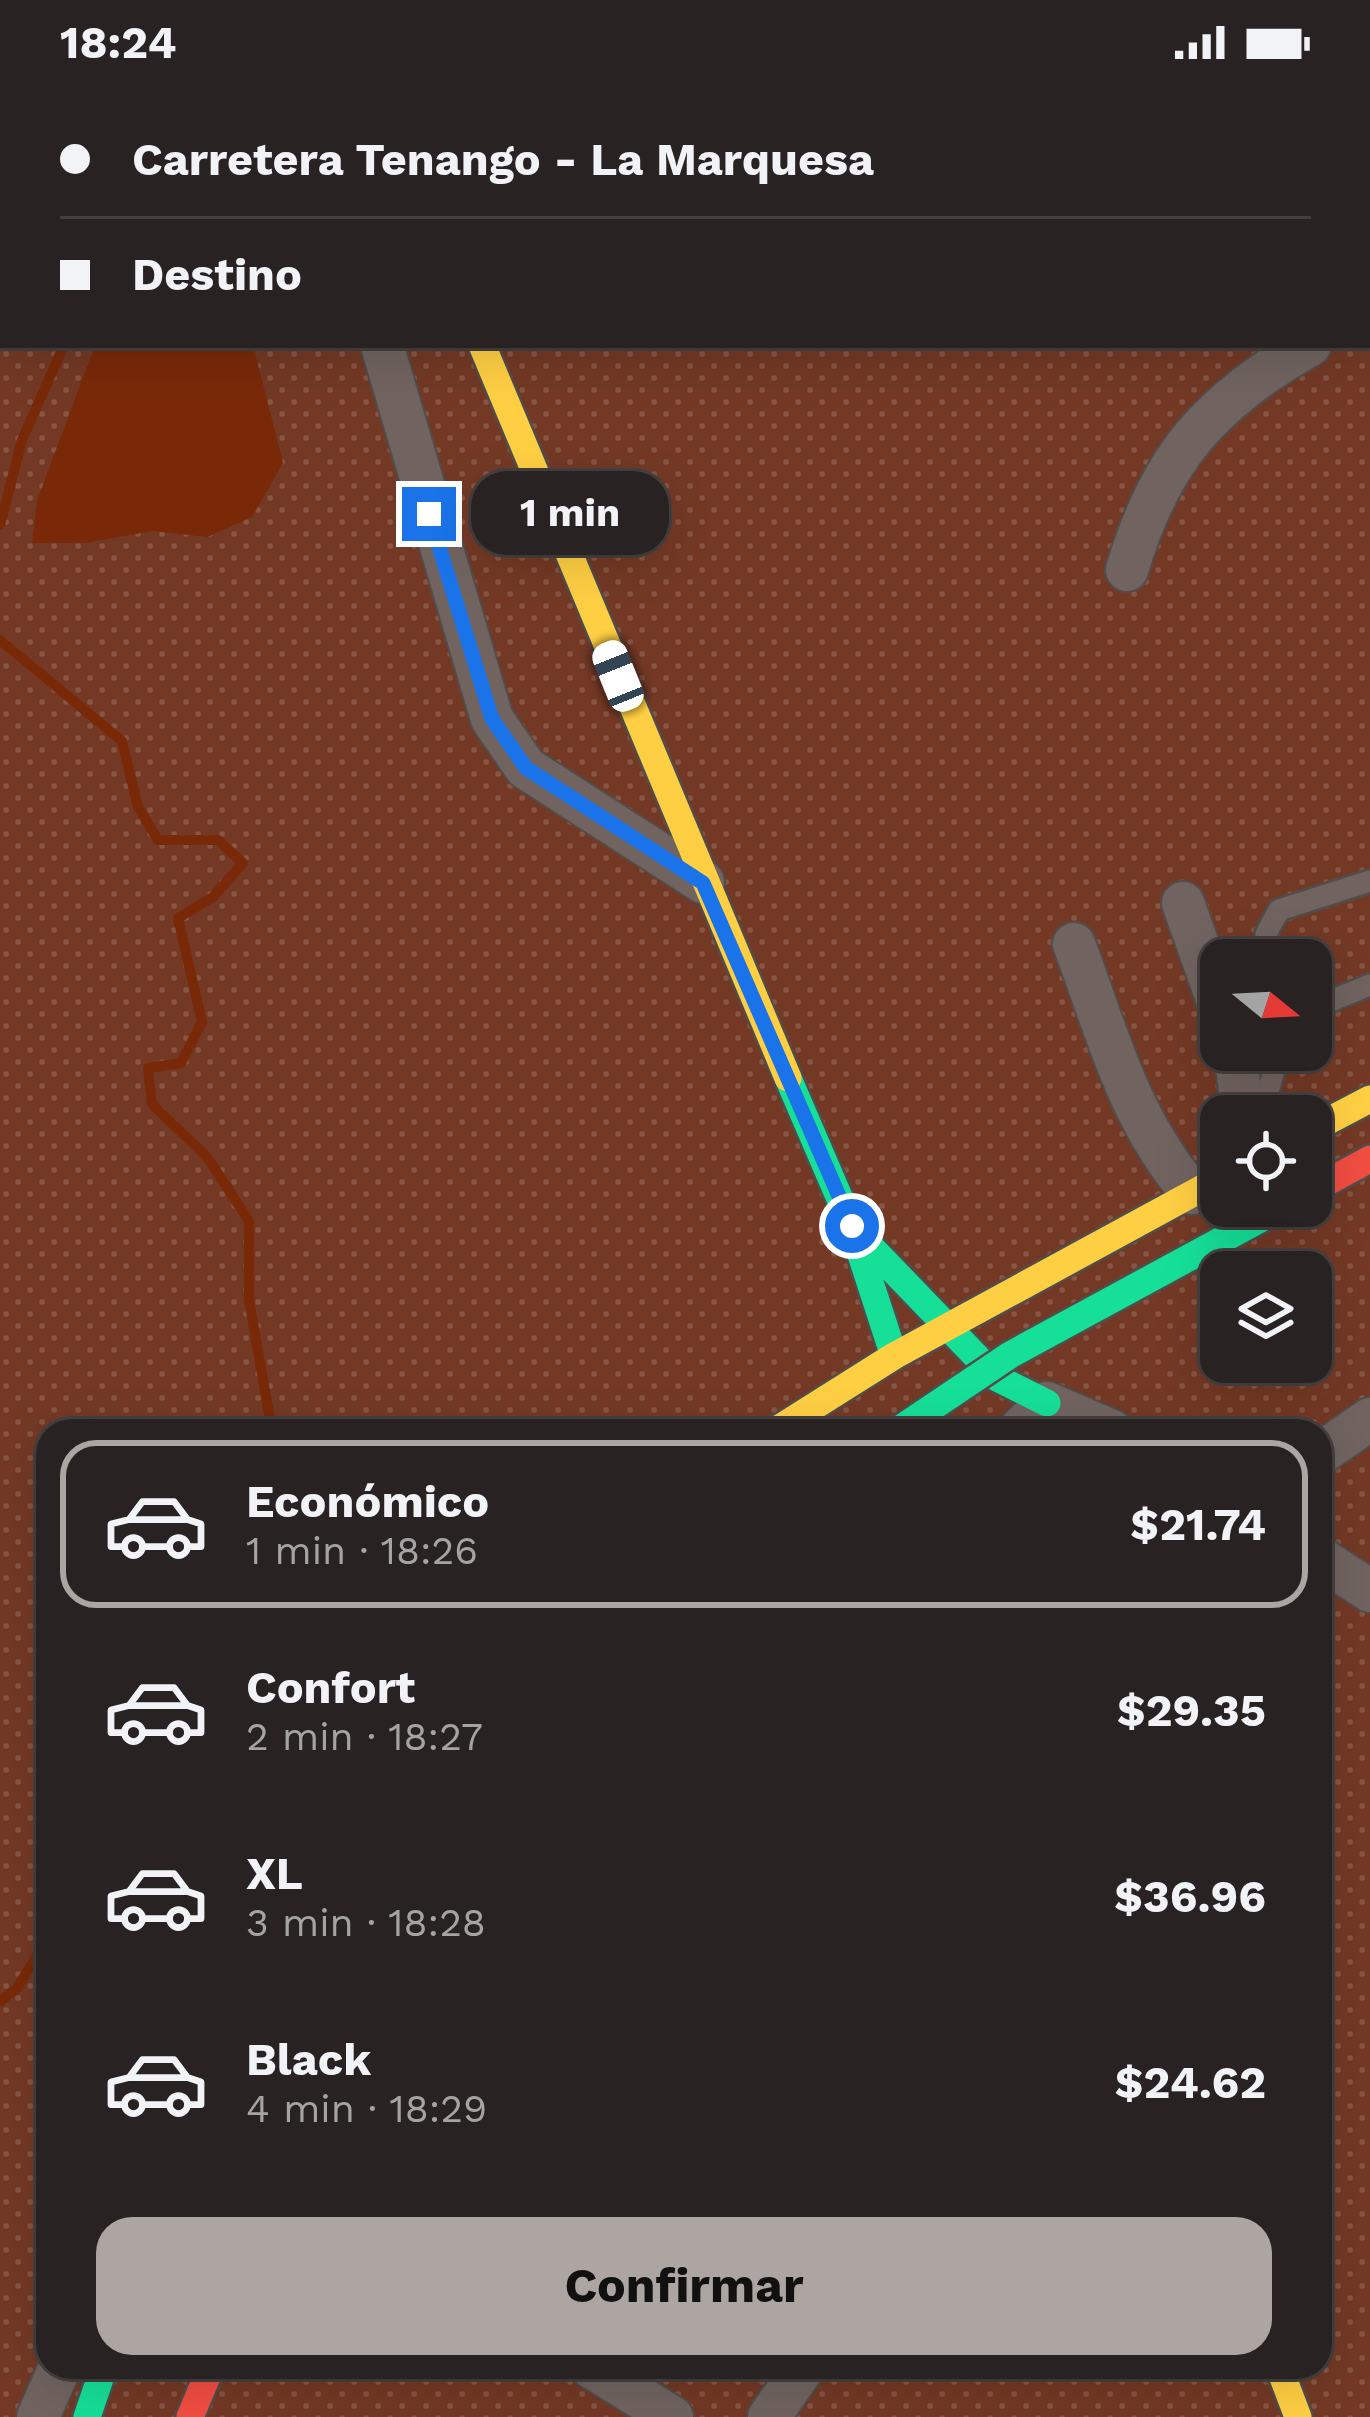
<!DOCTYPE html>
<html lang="es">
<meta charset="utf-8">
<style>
:root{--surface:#282322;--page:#342f2f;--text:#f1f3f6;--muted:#a5a4a5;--line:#444040;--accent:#aca5a2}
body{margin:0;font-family:"Work Sans",sans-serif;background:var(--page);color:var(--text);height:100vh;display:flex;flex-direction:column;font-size:45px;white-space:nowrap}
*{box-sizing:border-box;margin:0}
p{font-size:39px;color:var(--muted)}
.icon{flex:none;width:66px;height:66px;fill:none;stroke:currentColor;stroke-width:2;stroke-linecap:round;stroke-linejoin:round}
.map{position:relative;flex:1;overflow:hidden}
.panel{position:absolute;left:36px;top:1335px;width:1296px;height:960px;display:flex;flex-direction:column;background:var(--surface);border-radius:36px;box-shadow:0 12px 48px #0002,0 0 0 3px var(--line)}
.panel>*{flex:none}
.guide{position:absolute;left:0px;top:0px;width:1371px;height:264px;box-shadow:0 12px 48px #0002,0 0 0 3px var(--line);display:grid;align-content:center;height:264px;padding:0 60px;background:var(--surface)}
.needle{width:78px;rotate:108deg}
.tools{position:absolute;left:1200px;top:855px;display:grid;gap:24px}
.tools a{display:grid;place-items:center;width:132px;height:132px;border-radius:24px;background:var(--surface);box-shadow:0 12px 48px #0002,0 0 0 3px var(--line);font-size:60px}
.end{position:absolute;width:54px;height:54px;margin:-27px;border:15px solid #1a73e8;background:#fff;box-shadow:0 0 0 6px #fff}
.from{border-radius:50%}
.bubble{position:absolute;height:84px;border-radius:36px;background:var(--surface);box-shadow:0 12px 48px #0002,0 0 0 3px var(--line);font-size:39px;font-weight:700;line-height:84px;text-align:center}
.car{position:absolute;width:36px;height:72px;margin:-36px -18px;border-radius:15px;box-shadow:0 0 9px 3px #0007;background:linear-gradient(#fff 24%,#345 0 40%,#fff 0 76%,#345 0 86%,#fff 0)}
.guide b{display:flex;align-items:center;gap:42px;height:114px;font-size:45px}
.guide b+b{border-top:3px solid var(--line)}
.guide i{width:30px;height:30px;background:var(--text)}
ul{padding:21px 0 0;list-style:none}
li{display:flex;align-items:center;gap:36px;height:168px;margin:0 24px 18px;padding:0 36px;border:6px solid transparent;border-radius:36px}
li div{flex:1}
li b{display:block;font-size:45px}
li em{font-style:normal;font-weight:700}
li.current{border-color:var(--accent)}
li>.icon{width:108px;height:108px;stroke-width:1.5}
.cta{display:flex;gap:24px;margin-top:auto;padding:24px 60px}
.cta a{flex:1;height:138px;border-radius:36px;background:var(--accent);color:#111;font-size:48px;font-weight:700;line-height:138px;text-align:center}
.status{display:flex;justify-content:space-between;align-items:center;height:84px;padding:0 60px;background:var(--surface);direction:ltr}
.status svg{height:33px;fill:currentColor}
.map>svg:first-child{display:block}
.park{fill:url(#park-dots);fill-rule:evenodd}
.water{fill:#792908}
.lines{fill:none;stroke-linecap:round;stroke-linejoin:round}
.stream{stroke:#792908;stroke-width:10}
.lane-casing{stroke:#524d4b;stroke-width:26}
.street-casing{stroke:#524d4b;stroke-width:46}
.fast-casing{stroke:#524d4b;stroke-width:32}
.slow-casing{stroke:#524d4b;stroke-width:32}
.jam-casing{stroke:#524d4b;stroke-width:32}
.lane{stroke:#716460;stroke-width:21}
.street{stroke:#716460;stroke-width:42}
.fast{stroke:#16e098;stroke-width:27}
.slow{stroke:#ffcf43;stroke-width:27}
.jam{stroke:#f24e42;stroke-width:27}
.fast-bridge-casing{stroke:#524d4b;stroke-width:32;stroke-linecap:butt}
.fast-bridge{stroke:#16e098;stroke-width:27}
.route{stroke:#1a73e8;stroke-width:15}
</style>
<div class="status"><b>18:24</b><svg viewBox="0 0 49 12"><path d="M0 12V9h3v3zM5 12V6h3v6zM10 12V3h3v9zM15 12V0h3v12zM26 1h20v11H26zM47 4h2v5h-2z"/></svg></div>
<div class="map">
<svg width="1370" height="2333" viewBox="0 0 1370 2333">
<defs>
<pattern id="park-dots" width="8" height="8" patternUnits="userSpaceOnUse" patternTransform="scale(3)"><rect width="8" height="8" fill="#733925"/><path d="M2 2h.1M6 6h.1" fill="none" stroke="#875644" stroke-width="1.8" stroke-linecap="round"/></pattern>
</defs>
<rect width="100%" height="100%" fill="#362f2e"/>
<!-- park -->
<path class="park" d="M0 0H1370V2333H0ZM3 3H1368V261H3ZM1221 876H1311V966H1221ZM1221 1032H1311V1122H1221ZM1221 1188H1311V1278H1221ZM48 1347H1320V2283H48Z"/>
<!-- water -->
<path class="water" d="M95 261H253L283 379 252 433 207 453 153 447 84 459H32L37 417Z"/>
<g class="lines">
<!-- stream -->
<path class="stream" d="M113 0 114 3
M0 441 22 356 64 261
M0 556 122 657 138 723 158 756H218L243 779 213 813 178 834 202 938 181 979 148 984 152 1020 207 1073 249 1137V1216L272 1347
M0 1918 17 1904 48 1854"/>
<defs>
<path id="lane" d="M1272 876 1266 850 1279 826 1370 797
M1311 925 1370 901
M1262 1032 1279 966"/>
<path id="street" d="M298 0 299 3
M1235 0 1237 3
M208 3 213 0
M0 53 3 54
M1368 93 1370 94
M1368 228 1370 227
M382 261 492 635 526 684 703 798
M1127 486C1160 374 1209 319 1310 261
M1183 819 1221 926
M1074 860C1108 951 1128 1034 1192 1109
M1235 966 1243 1032
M1018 1347 1047 1319 1112 1347
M1320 1370 1370 1335
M1320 1474 1370 1507
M591 2283 672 2333
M38 2333 60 2283
M769 2333 804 2283"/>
<path id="fast" d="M788 994 852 1143 894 1272
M865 1157 997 1294 1047 1319
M87 2333 104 2283"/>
<path id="slow" d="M482 261 788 994
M1311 1046 1370 1015
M775 1347 894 1272 1221 1094
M1279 2283 1298 2333"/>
<path id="jam" d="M375 0 376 3
M1311 1107 1370 1075
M190 2333 211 2283"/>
</defs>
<!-- lane casing -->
<use href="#lane" class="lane-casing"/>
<!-- street casing -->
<use href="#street" class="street-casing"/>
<!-- fast casing -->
<use href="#fast" class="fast-casing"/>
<!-- slow casing -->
<use href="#slow" class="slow-casing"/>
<!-- jam casing -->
<use href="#jam" class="jam-casing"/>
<!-- lane -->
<use href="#lane" class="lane"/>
<!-- street -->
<use href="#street" class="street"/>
<!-- fast -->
<use href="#fast" class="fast"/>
<!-- slow -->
<use href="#slow" class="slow"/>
<!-- jam -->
<use href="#jam" class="jam"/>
<defs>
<path id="fast-bridge" d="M897 1347 1010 1271 1284 1122"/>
</defs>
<!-- fast-bridge casing -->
<use href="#fast-bridge" class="fast-bridge-casing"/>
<!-- fast-bridge -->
<use href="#fast-bridge" class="fast-bridge"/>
</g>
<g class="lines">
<!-- route -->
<path class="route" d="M429 430 492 635 526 684 703 799 852 1142"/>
</g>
</svg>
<div class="tools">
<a><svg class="needle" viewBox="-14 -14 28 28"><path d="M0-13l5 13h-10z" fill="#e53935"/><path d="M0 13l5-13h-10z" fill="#a5a4a5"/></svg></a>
<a><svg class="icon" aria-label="locate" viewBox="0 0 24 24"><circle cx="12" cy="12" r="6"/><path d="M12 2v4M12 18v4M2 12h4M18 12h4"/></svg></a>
<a><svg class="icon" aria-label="layers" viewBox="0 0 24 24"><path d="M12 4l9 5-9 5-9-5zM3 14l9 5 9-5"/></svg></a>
</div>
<i class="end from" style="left:852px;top:1142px"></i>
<i class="end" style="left:429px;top:430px"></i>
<div class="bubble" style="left:471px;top:387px;width:198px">1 min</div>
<i class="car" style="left:618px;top:592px;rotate:338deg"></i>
<div class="guide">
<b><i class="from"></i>Carretera Tenango - La Marquesa</b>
<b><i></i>Destino</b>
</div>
<section class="panel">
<ul>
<li class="current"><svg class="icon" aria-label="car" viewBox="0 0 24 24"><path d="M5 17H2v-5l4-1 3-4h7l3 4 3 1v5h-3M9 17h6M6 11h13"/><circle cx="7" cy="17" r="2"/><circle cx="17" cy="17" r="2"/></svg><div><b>Económico</b><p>1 min · 18:26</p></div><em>$21.74</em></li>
<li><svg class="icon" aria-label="car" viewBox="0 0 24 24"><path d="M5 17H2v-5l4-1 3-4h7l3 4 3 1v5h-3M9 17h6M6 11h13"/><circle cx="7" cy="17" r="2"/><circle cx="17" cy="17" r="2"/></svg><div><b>Confort</b><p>2 min · 18:27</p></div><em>$29.35</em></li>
<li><svg class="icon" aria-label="car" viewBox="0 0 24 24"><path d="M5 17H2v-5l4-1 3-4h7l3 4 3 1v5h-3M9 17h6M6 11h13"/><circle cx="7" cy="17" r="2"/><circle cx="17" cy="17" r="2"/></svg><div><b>XL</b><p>3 min · 18:28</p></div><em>$36.96</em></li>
<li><svg class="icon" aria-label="car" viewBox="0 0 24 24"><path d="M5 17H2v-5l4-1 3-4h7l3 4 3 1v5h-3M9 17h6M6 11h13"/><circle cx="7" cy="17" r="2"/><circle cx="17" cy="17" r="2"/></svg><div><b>Black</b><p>4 min · 18:29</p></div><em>$24.62</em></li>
</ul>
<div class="cta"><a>Confirmar</a></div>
</section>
</div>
